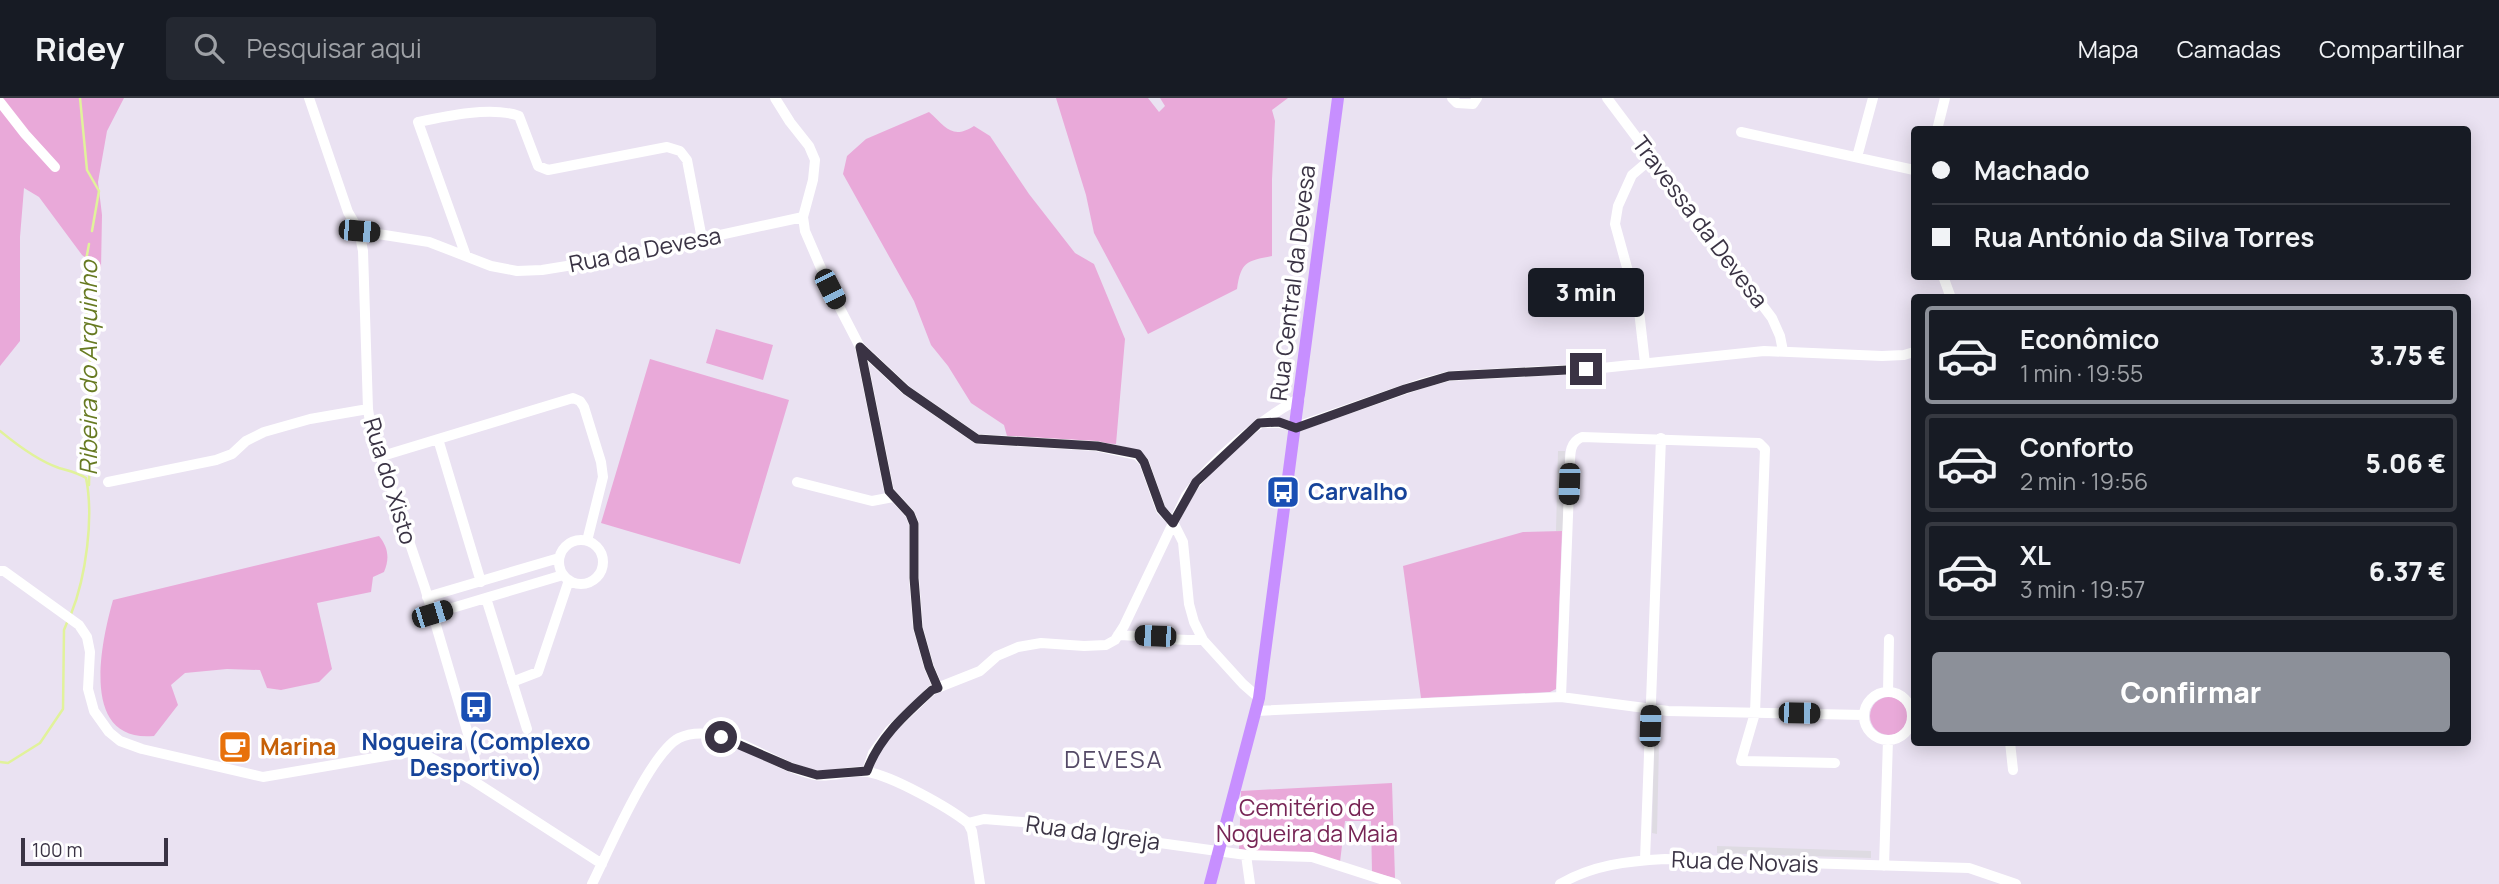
<!DOCTYPE html>
<html lang="pt">
<meta charset="utf-8">
<style>
:root{--surface:#171b24;--page:#242831;--text:#f1f3f6;--muted:#9ea1a6;--line:#363941;--accent:#8c9099}
body{margin:0;font-family:Manrope,sans-serif;background:var(--page);color:var(--text);height:100vh;display:flex;flex-direction:column;font-size:26px;white-space:nowrap}
*{box-sizing:border-box;margin:0}
p{font-size:23px;color:var(--muted)}
.icon{flex:none;width:38px;height:38px;fill:none;stroke:currentColor;stroke-width:2;stroke-linecap:round;stroke-linejoin:round}
.map{position:relative;flex:1;overflow:hidden}
.sheet{position:absolute;left:1911px;top:196px;width:560px;height:452px;display:flex;flex-direction:column;background:var(--surface);border-radius:7px;box-shadow:0 4px 18px #0003}
.sheet>*{flex:none}
.hud{position:absolute;left:1911px;top:28px;width:560px;height:154px;border-radius:7px;box-shadow:0 4px 18px #0003;display:grid;align-content:center;height:154px;padding:0 21px;background:var(--surface)}
.scale{position:absolute;left:21px;bottom:18px;width:147px;box-sizing:border-box;padding-left:7px;border:4px solid #3a3344;border-top:0;font-size:19px;line-height:24px;white-space:nowrap;color:#3a3344;-webkit-text-stroke:5px #fff;paint-order:stroke}
.end{position:absolute;width:32px;height:32px;margin:-16px;border:9px solid #3a3344;background:#fff;box-shadow:0 0 0 4px #fff}
.from{border-radius:50%}
.bubble{position:absolute;height:49px;border-radius:7px;background:var(--surface);box-shadow:0 4px 18px #0003;font-size:23px;font-weight:800;line-height:49px;text-align:center}
.car{position:absolute;width:21px;height:42px;margin:-21px -10px;border-radius:9px;box-shadow:0 0 5px 2px #0007;background:linear-gradient(#222 24%,#8ab4d8 0 40%,#222 0 76%,#8ab4d8 0 86%,#222 0)}
.hud b{display:flex;align-items:center;gap:24px;height:66px;font-size:26px}
.hud b+b{border-top:2px solid var(--line)}
.hud i{width:18px;height:18px;background:var(--text)}
ul{padding:12px 0 0;list-style:none}
li{display:flex;align-items:center;gap:21px;height:98px;margin:0 14px 10px;padding:0 7px;border:4px solid var(--line);border-radius:7px}
li div{flex:1}
li b{display:block;font-size:26px}
li em{font-style:normal;font-weight:800}
li.current{border-color:var(--accent)}
li>.icon{width:63px;height:63px;stroke-width:1.5}
.action{display:flex;gap:14px;margin-top:auto;padding:14px 21px}
.action a{flex:1;height:80px;border-radius:7px;background:var(--accent);color:#fff;font-size:28px;font-weight:800;line-height:80px;text-align:center}
header{display:flex;align-items:center;gap:42px;box-sizing:border-box;height:98px;padding:0 35px;background:var(--surface);border-bottom:2px solid var(--line)}
header strong{font-size:33px}
nav{display:flex;gap:38px;margin-inline-start:auto;font-size:24px}
.search{width:490px;height:63px;background:var(--page);display:flex;align-items:center;gap:18px;box-sizing:border-box;padding:0 24px;border-radius:7px;color:var(--muted);font-size:26px}
.map>svg:first-child{display:block}
.green{fill:#e9a9d9}
.parking{fill:#dedbe2}
.lines{fill:none;stroke-linecap:round;stroke-linejoin:round}
.stream{stroke:#e1f29b;stroke-width:2.5}
.minor{stroke:#fff;stroke-width:10}
.major{stroke:#c78fff;stroke-width:12}
.route{stroke:#3a3344;stroke-width:9}
.labels{text-anchor:middle;stroke-width:7;stroke-linejoin:round;paint-order:stroke}
.street-label{font-size:23px;fill:#3a3344;stroke:#fff}
.transit-label{font-size:23px;font-weight:bold;fill:#164399;stroke:#fff;text-anchor:start}
.food-label{font-size:23px;font-weight:bold;fill:#c56008;stroke:#fff;text-anchor:start}
.park-label{font-size:23px;fill:#772555;stroke:#fff}
.water-label{font-size:24px;font-style:italic;fill:#677a21;stroke:#fff}
.neighbourhood-label{font-size:24px;letter-spacing:2px;fill:#554a67;stroke:#fff}
</style>
<header>
<strong>Ridey</strong>
<div class="search"><svg class="icon" aria-label="search" viewBox="0 0 24 24"><circle cx="10" cy="10" r="6"/><path d="M15 15l6 6"/></svg>Pesquisar aqui</div>
<nav><a>Mapa</a><a>Camadas</a><a>Compartilhar</a></nav>
</header>
<div class="map">
<svg width="2499" height="786" viewBox="0 0 2499 786">
<rect width="100%" height="100%" fill="#eae2f2"/>
<!-- green -->
<path class="green" d="M0 0H124L107 33 98 84 102 117 101 171 82 157 39 99 24 90 20 139V243L0 268Z
M1056 0H1148L1159 14 1165 8 1160 0H1288L1272 12 1275 23 1272 81V158C1246 163 1241 164 1237 191L1148 236 1094 135 1086 97Z
M929 14C946 29 952 42 974 28L990 38 1029 96 1075 155 1094 166 1125 241 1116 346 1007 338 1004 327 971 305 948 268 931 247 914 203 843 76 847 58 866 41Z
M716 231 773 247 763 282 706 265Z
M650 261 789 302 740 466 601 425Z
M1562 433 1556 591 1550 594 1421 600 1403 468 1523 434Z
M379 438C388 449 390 460 384 474L373 479 371 494 317 505 332 571 319 584 281 592 267 590 260 572 227 571 185 575 171 587 178 607 154 638C79 645 101 545 113 502Z
M1870 618a19 19 0 1 1 38 0a19 19 0 1 1-38 0Z
M1392 685 1395 780 1372 774 1371 723H1345L1340 764 1239 751 1241 693Z"/>
<!-- parking -->
<path class="parking" d="M1558 353H1565L1563 433H1556Z
M1654 646 1659 647 1657 736 1652 735Z
M1717 748 1871 753V760L1717 755Z"/>
<g class="lines">
<!-- stream -->
<path class="stream" d="M80 0 87 72 99 93 92 133
M0 333C17 347 38 363 59 370 69 373 76 374 86 380 94 419 86 479 71 516
M89 387 91 280 84 173 89 146
M0 664 8 665 40 645 63 611 64 532 68 522"/>
<!-- minor -->
<path class="minor" d="M309 0 348 114 359 133 363 153 368 311 371 331 425 490 473 653 476 666 472 682
M1452 0 1457 5 1473 6 1477 0
M1607 0 1772 220 1780 238 1783 253
M0 4 25 36 55 69
M1937 32 1945 0
M1741 34 1914 72
M1857 59 1873 0
M803 119 805 133 830 191 860 249 906 292 977 341 1096 348 1137 357 1144 364 1161 412 1173 424 1183 444 1189 506 1194 524 1203 542 1243 586 1259 600
M359 133 429 144 491 168 517 173 542 172 610 161 803 119 813 82 815 62 809 48 790 24 775 0
M466 158 418 24C446 18 492 8 519 18L538 68 548 72 667 49 680 53 687 62 702 141
M1943 178 1951 200
M860 249 889 393 910 416 914 426V480L918 530 929 569 938 590
M1645 265 1639 213 1615 126 1618 108 1632 77 1652 60
M1259 325H1279L1296 329 1423 285 1449 278 1602 270 1764 253 1882 258 1904 257 1914 254
M438 341 481 484
M379 359 573 300 580 303 584 309 601 364 603 379 587 443
M108 384 216 362 232 356 246 343 264 334 310 321 368 311
M797 384 872 403 893 399
M559 464a22 22 0 1 1 44 0a22 22 0 1 1-44 0Z
M0 473H4L79 527 87 539 90 554 88 591 94 613 109 634 120 643 142 651 263 679 409 654 429 659 472 682 602 766
M427 499 559 460
M486 500 527 631
M432 516 563 477
M1118 537C1147 538 1174 543 1203 542
M512 584 538 574 569 482
M1888 594 1889 541
M1864 618a24 24 0 1 1 48 0a24 24 0 1 1-48 0Z
M1561 599 1570 366C1570 355 1570 344 1582 339L1759 345 1765 351 1755 615 1741 663 1835 665
M1256 613 1561 599 1668 613 1864 617
M2010 644 2013 672
M867 673 873 655 890 632 932 592 980 573 997 558 1018 549 1041 545 1084 548 1106 547 1115 542 1124 528 1186 398C1213 360 1259 322 1300 300
M968 725 984 721 1034 725 1095 736 1246 757 1312 759 1396 786
M1246 757 1250 786
M1645 762 1661 340
M1884 768 1888 642
M592 786C608 754 650 655 679 640 691 634 708 635 721 638 753 648 782 670 815 677 832 680 851 671 868 674 892 678 948 709 968 725L972 733 980 786
M1560 786C1593 767 1627 763 1665 761L1969 770 2016 786"/>
<!-- major -->
<path class="major" d="M1210 786 1259 600 1338 0"/>
</g>
<g class="lines">
<!-- route -->
<path class="route" d="M721 639 790 669 817 677 867 673C879 639 906 616 932 592L938 590 929 569 918 530 914 480V426L910 416 889 393 860 249 906 292 977 341 1097 348 1138 356 1144 364 1161 411 1173 425 1196 384 1259 325 1279 324 1296 330 1405 291 1449 278 1586 271"/>
</g>
<!-- icons -->
<defs>
<symbol id="bus-square" viewBox="-11 -11 22 22"><rect x="-9" y="-9" width="18" height="18" rx="4" fill="#1a4fb4" stroke="#fff"/><path d="M-5-6H5V4H4V6H2V4H-2V6H-4V4H-5ZM-3.5-4V0h7V-4ZM-3.5 1.2v1.5H-2V1.2ZM2 1.2v1.5H3.5V1.2Z" fill="#fff"/></symbol>
<symbol id="cafe-square" viewBox="-11 -11 22 22"><rect x="-9" y="-9" width="18" height="18" rx="4" fill="#e8710a" stroke="#fff"/><path d="M-5.5-4.5H6V0H3Q3 3.5 0 3.5H-2.5Q-5.5 3.5-5.5 0ZM3-3.2v2h1.7v-2ZM-6 4.5H4V6H-6Z" fill="#fff"/></symbol>
</defs>
<g fill-rule="evenodd">
<use href="#bus-square" x="1264" y="375" width="38" height="38"/>
<use href="#bus-square" x="457" y="590" width="38" height="38"/>
<use href="#cafe-square" x="216" y="630" width="38" height="38"/>
</g>
<g class="labels">
<!-- street labels -->
<g class="street-label">
<text transform="translate(1700 124) rotate(53)" y="8">Travessa da Devesa</text>
<text transform="translate(645 152) rotate(-11)" y="8">Rua da Devesa</text>
<text transform="translate(1293 185) rotate(-83)" y="8">Rua Central da Devesa</text>
<text transform="translate(390 383) rotate(73)" y="8">Rua do Xisto</text>
<text transform="translate(1093 735) rotate(8)" y="8">Rua da Igreja</text>
<text transform="translate(1745 764) rotate(2)" y="8">Rua de Novais</text>
</g>
<!-- transit labels -->
<g class="transit-label">
<text x="1308" y="402">Carvalho</text>
<text x="476" y="652" text-anchor="middle">Nogueira (Complexo<tspan x="476" dy="26">Desportivo)</tspan></text>
</g>
<!-- food labels -->
<g class="food-label">
<text x="260" y="657">Marina</text>
</g>
<!-- park labels -->
<g class="park-label">
<text x="1307" y="718">Cemitério de<tspan x="1307" dy="26">Nogueira da Maia</tspan></text>
</g>
<!-- water labels -->
<g class="water-label">
<text transform="translate(89 270) rotate(-90)" y="8">Ribeira do Arquinho</text>
</g>
<!-- neighbourhood labels -->
<g class="neighbourhood-label">
<text x="1114" y="670">DEVESA</text>
</g>
</g>
</svg>
<div class="scale">100 m</div>
<i class="end from" style="left:721px;top:639px"></i>
<i class="end" style="left:1586px;top:271px"></i>
<div class="bubble" style="left:1528px;top:170px;width:116px">3 min</div>
<i class="car" style="left:359px;top:133px;rotate:95deg"></i>
<i class="car" style="left:830px;top:191px;rotate:153deg"></i>
<i class="car" style="left:1569px;top:386px;rotate:182deg"></i>
<i class="car" style="left:432px;top:516px;rotate:73deg"></i>
<i class="car" style="left:1155px;top:538px;rotate:272deg"></i>
<i class="car" style="left:1799px;top:615px;rotate:91deg"></i>
<i class="car" style="left:1650px;top:628px;rotate:2deg"></i>
<div class="hud">
<b><i class="from"></i>Machado</b>
<b><i></i>Rua António da Silva Torres</b>
</div>
<section class="sheet">
<ul>
<li class="current"><svg class="icon" aria-label="car" viewBox="0 0 24 24"><path d="M5 17H2v-5l4-1 3-4h7l3 4 3 1v5h-3M9 17h6M6 11h13"/><circle cx="7" cy="17" r="2"/><circle cx="17" cy="17" r="2"/></svg><div><b>Econômico</b><p>1 min · 19:55</p></div><em>3.75 €</em></li>
<li><svg class="icon" aria-label="car" viewBox="0 0 24 24"><path d="M5 17H2v-5l4-1 3-4h7l3 4 3 1v5h-3M9 17h6M6 11h13"/><circle cx="7" cy="17" r="2"/><circle cx="17" cy="17" r="2"/></svg><div><b>Conforto</b><p>2 min · 19:56</p></div><em>5.06 €</em></li>
<li><svg class="icon" aria-label="car" viewBox="0 0 24 24"><path d="M5 17H2v-5l4-1 3-4h7l3 4 3 1v5h-3M9 17h6M6 11h13"/><circle cx="7" cy="17" r="2"/><circle cx="17" cy="17" r="2"/></svg><div><b>XL</b><p>3 min · 19:57</p></div><em>6.37 €</em></li>
</ul>
<div class="action"><a>Confirmar</a></div>
</section>
</div>
